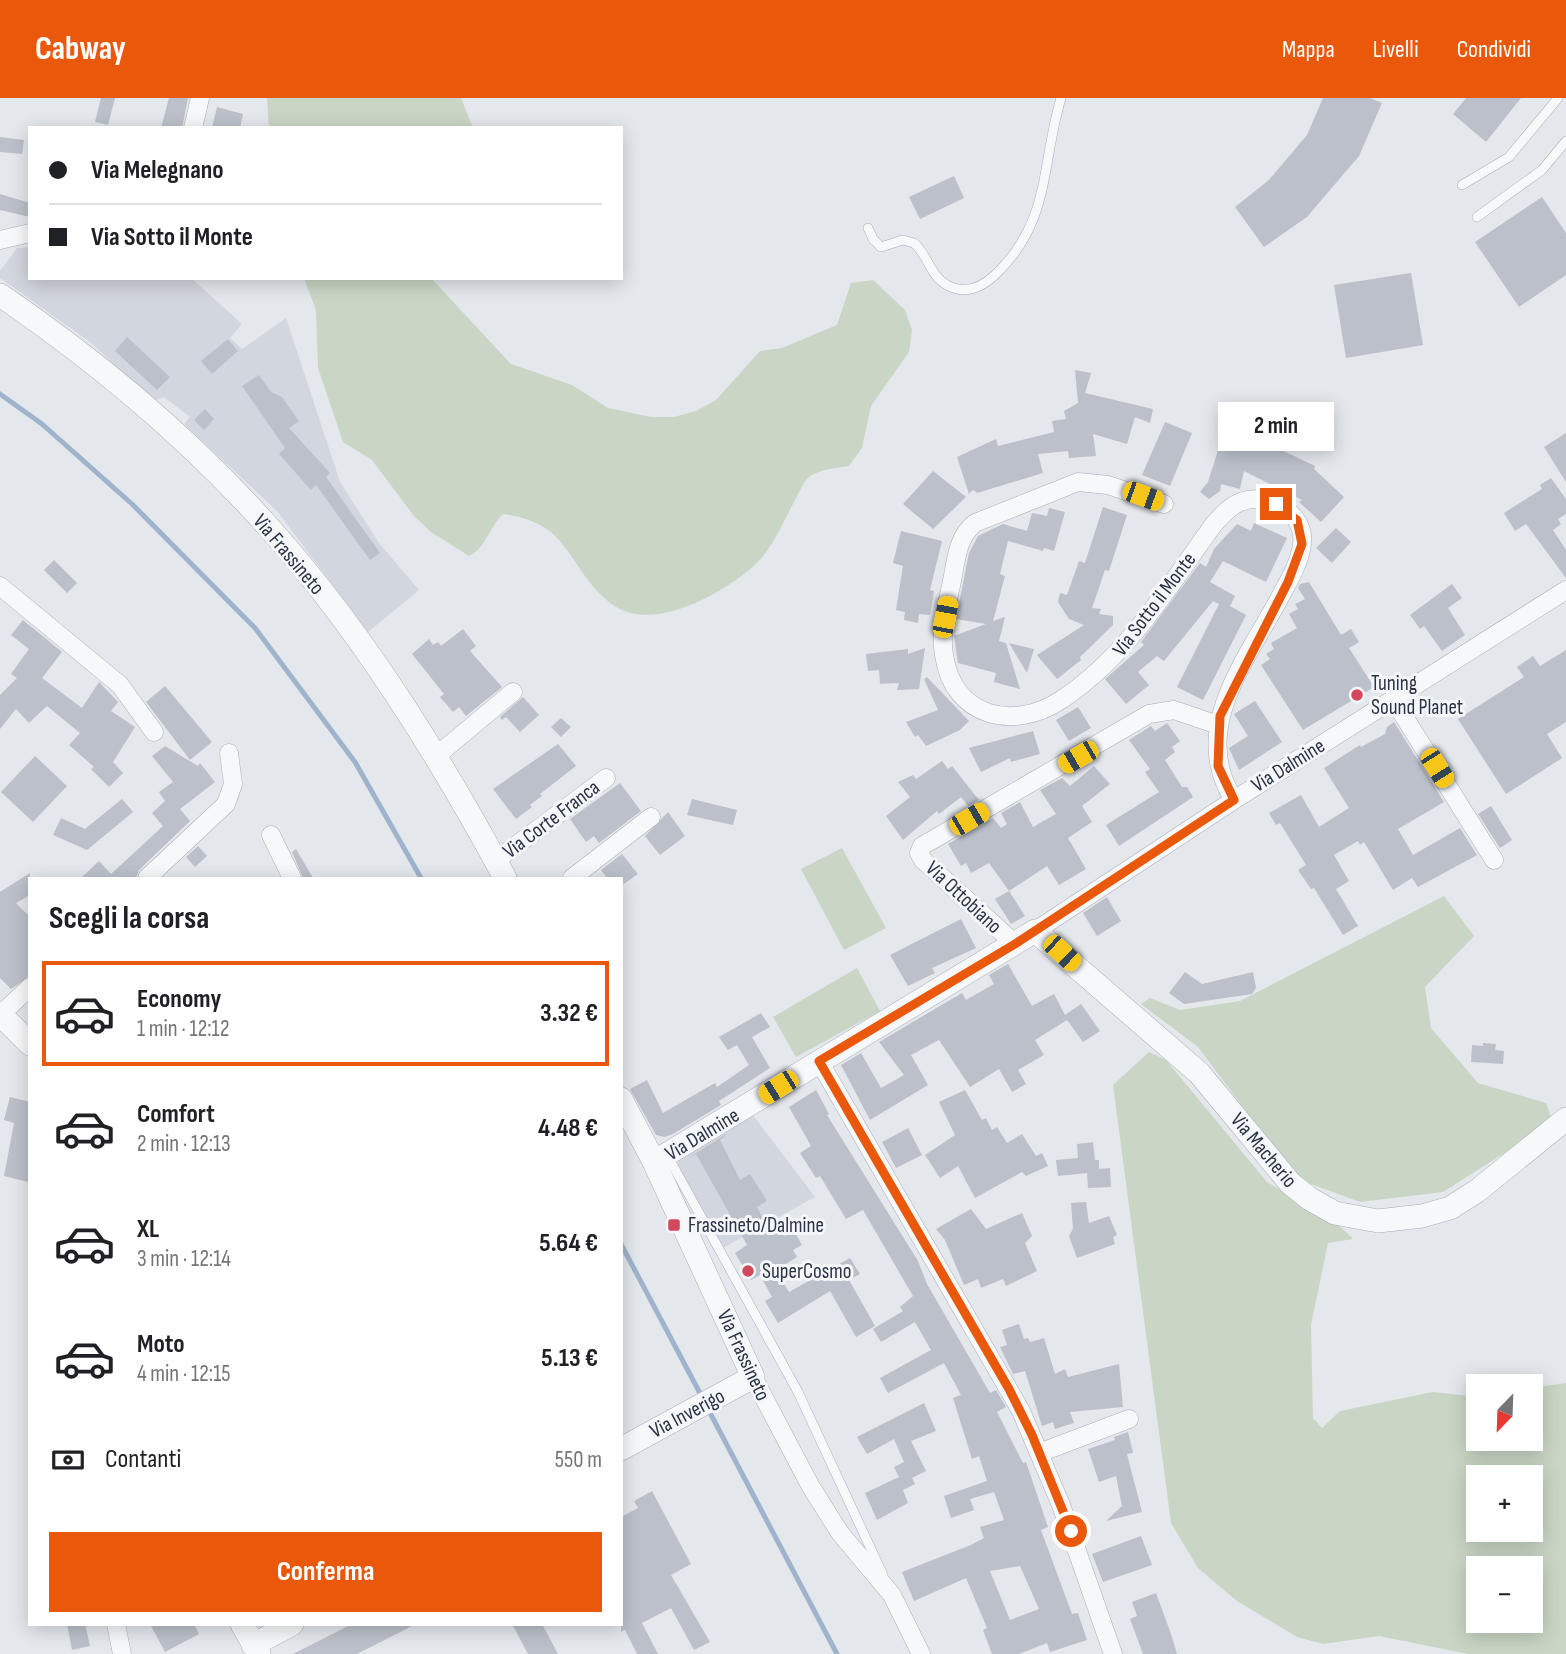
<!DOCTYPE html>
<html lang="it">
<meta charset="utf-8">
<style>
:root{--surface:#fff;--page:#f2f2f2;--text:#202124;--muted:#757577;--line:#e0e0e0;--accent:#ea580c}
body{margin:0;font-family:"Sofia Sans Condensed",sans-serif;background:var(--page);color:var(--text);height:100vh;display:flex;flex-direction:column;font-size:26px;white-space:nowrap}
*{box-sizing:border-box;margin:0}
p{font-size:23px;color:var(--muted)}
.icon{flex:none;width:38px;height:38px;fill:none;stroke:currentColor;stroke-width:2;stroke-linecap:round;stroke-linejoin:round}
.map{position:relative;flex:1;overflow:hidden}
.details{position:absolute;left:28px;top:779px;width:595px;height:749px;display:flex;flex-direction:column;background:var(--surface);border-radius:0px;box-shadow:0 4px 18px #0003}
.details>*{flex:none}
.guide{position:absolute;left:28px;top:28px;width:595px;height:154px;border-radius:0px;box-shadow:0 4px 18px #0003;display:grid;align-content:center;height:154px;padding:0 21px;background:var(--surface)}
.needle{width:46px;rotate:203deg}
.fabs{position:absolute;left:1466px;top:1276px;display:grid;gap:14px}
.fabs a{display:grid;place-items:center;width:77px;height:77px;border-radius:0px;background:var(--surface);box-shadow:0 4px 18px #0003;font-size:35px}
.end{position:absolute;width:32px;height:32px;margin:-16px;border:9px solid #ea580c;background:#fff;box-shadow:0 0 0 4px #fff}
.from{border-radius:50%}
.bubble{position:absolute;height:49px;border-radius:0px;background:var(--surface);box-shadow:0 4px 18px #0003;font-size:23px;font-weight:700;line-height:49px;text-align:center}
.car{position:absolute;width:21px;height:42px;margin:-21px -10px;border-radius:9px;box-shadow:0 0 5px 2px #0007;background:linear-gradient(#f5c518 24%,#345 0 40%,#f5c518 0 76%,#345 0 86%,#f5c518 0)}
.guide b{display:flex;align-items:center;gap:24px;height:66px;font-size:26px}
.guide b+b{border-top:2px solid var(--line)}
.guide i{width:18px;height:18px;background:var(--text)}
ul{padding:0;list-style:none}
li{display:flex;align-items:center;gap:21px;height:105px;margin:0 14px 10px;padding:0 7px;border:4px solid transparent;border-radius:0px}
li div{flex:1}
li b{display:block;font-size:26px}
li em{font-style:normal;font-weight:700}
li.on{border-color:var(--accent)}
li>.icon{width:63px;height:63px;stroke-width:1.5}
h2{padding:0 21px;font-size:32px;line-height:84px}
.pay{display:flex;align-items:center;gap:18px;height:77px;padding:0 21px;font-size:26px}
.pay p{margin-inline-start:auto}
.button{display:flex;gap:14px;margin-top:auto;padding:14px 21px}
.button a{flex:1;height:80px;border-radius:0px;background:var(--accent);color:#fff;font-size:28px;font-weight:700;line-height:80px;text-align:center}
header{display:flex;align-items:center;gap:42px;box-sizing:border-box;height:98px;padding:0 35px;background:var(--accent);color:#fff}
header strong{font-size:33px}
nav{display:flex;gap:38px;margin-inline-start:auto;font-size:24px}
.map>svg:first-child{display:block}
.built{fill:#d2d6de}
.green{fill:#c9d6c5;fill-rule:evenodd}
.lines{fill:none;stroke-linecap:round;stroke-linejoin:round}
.stream{stroke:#9fb4cc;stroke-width:5}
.building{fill:#bbc0ca;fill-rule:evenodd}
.service-casing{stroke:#a9aeb7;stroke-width:10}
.minor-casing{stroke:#a9aeb7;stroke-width:19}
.tertiary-casing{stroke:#a9aeb7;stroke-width:24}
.service{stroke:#f7f8fa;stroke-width:9}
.minor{stroke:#f7f8fa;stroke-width:18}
.tertiary{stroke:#f7f8fa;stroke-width:23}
.route{stroke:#ea580c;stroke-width:9}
.poi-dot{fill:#d1495b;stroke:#f4f6f9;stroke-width:2.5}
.labels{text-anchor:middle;stroke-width:6;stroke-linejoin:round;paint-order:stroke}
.street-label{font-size:21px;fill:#2b3445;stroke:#f4f6f9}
.poi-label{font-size:21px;fill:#2b3445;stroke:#f4f6f9;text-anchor:start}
</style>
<header>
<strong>Cabway</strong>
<nav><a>Mappa</a><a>Livelli</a><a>Condividi</a></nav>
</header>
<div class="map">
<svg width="1566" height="1556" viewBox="0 0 1566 1556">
<rect width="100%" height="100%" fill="#e4e7ec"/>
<!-- built -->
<path class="built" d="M30 149V180H191L242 226 230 240 242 251 286 220 340 384 379 445 419 492 368 534 277 413 184 326 190 319 164 299 153 303 90 244 0 180V173L17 150Z
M753 1017 815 1099 721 1151 678 1067 679 1060Z"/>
<!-- green -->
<path class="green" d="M267 0H461L473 30H269Z
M304 180H431L511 266 572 287 608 310 651 319H674L696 313 716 302 760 253 782 250 837 227 851 185 873 182 905 212 912 232 909 254 871 308 862 350 849 368C836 370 820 371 809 379 803 384 799 395 795 402 782 426 771 455 749 472 716 499 648 537 609 504 565 467 572 425 503 416 489 429 487 449 469 458L431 434 414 418 372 362 343 344 318 270 316 212Z
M842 750 886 830 844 852 801 771Z
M1444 798 1474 838 1425 889 1431 930 1478 985 1546 1005 1553 1024 1443 1094 1360 1104 1303 1083 1282 1061 1198 949 1141 906 1150 900 1180 912 1240 903Z
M857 870 880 913 796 959 773 919Z
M1149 954 1166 962 1267 1084 1342 1130 1353 1141 1328 1145 1311 1227 1313 1320 1322 1330 1340 1313 1433 1294 1479 1299V1340H1531V1290L1566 1285V1556H1468L1379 1538 1323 1546 1297 1539 1237 1503 1198 1470 1171 1425 1113 987ZM1479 1379H1531V1432H1479ZM1479 1470H1531V1522H1479Z"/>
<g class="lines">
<!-- stream -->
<path class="stream" d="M0 296 42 326 132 406 255 530 355 664 421 780
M621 1146 702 1299
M708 1311 837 1556"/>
</g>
<!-- building -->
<path class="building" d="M101 0H115L108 27 95 24Z
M169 0H188L182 30H161Z
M1323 0H1370L1382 5 1359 58 1307 119 1264 149 1235 109 1269 82 1307 37Z
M1466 0H1521L1486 44 1453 16Z
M217 9 243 16 240 30H212Z
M0 39 24 42 22 56 0 54Z
M954 78 964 100 920 121 909 99Z
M0 96 30 105V119L0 112Z
M1542 99 1566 135V177L1519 209 1475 144Z
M1411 175 1423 247 1346 260 1334 187Z
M127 239 170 279 157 292 115 253Z
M228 241 238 253 212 276 201 263Z
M1075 272 1091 275 1085 295 1153 311 1150 325 1135 319 1127 346 1093 336 1096 358 1069 360 1068 353 1038 356 1043 375 977 395 973 392 969 396 957 359 996 341 998 348 1054 334 1052 323 1066 321 1064 313 1078 305Z
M259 277 271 294 282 299 299 323 289 330 330 375 326 379 380 455 370 462 316 387 311 392 279 356 285 350 242 288Z
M205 311 214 321 204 332 194 322Z
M1165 324 1192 335 1170 388 1142 377Z
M1224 333 1241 337 1240 340 1267 345 1315 368 1314 371 1344 399 1321 424 1299 404 1302 402 1244 373 1240 391 1221 386 1220 393 1209 401 1200 394 1208 384Z
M1566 335V384L1544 349Z
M933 373 966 399 933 431 903 406Z
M1551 380 1566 401V416L1558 421 1561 426 1553 432 1566 452V480L1526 426 1515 433 1504 415 1542 391 1540 387Z
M1103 409 1127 417 1109 473 1105 472 1092 510 1101 511 1099 516 1113 518V527L1080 559 1081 562 1057 581 1037 557 1084 527 1069 521 1058 504 1060 495 1067 497 1079 463 1085 465Z
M1049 410 1065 414 1054 453 1044 450 1043 453 1008 443 1000 476 1005 478 993 523 1005 519 999 543 1006 545 1020 591 994 584 996 575 958 565 954 538 986 526 956 521 969 455 978 438 1003 426 1027 433 1032 415 1047 418Z
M1254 425 1287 440 1266 484 1223 463 1210 484 1235 498 1230 508 1246 517 1203 602 1177 589 1219 506 1213 503 1164 563 1157 558 1138 574 1149 587 1126 606 1105 581 1144 547 1141 544 1200 465 1206 469 1214 451 1237 426 1251 433Z
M1336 430 1351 444 1332 465 1316 450Z
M901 433 942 443 930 492 934 493 930 517 919 516 918 525 904 522 905 514 896 512 903 468 893 465Z
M54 462 77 485 67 495 44 472Z
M1309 484 1341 537 1351 531 1359 544 1349 550 1374 589 1303 632 1261 567 1270 561 1266 556 1274 551 1271 545 1297 530 1289 516 1298 511 1295 506 1305 501 1298 490 1300 486Z
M1452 486 1462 500 1448 510 1465 537 1442 553 1424 528 1420 531 1410 517Z
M23 522 62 554 42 580 82 610 99 584 118 604 111 613 135 629 113 664 123 675 109 689 91 671 94 669 69 647 80 635 47 608 29 625 16 611 0 631V597L17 580 11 576 29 551 11 537Z
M463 531 476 548 470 553 502 589 466 618 459 609 453 614 440 599 444 596 412 556 429 541 433 547 438 544 441 548Z
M1009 545 1034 551 1027 575Z
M925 550 919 591 897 592 899 585 880 586 879 572 868 573 866 556 908 551V556Z
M1566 552V624L1547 636 1562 660 1506 696 1458 621 1524 579 1517 569 1533 558 1540 568Z
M927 579 969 623 960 632 926 648 918 637 915 639 906 624 938 612 924 581Z
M165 588 212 644 190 662 146 604Z
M523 599 539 617 520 634 506 619 502 622 500 619Z
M1255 603 1282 644 1239 672 1229 650 1248 638 1234 616Z
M1078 609 1091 630 1069 643 1056 622Z
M561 620 571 629 561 639 551 629Z
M1394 624 1444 704 1398 731 1413 757 1460 730 1477 757 1418 789 1412 780 1393 792 1364 744 1360 747 1358 743 1334 757 1349 783 1336 791 1358 828 1343 837 1314 790 1311 791 1298 772 1306 767 1280 725 1276 727 1269 715 1301 697 1319 729 1349 710 1324 670 1360 647 1361 649 1385 636 1387 629Z
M1167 625 1180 643 1172 649 1175 654 1165 662 1182 689H1187L1193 699 1119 748 1106 727 1159 694 1145 674 1150 671 1129 642 1151 628 1155 633Z
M1033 633 1040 656 1011 664 1010 660 981 674 969 650Z
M558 646 576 668 540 696 542 698 530 707 532 709 516 721 493 691Z
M165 648 198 668 200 665 215 684 180 711 190 723 139 772 136 780H81L99 763 111 776 163 728 152 715 165 703 159 694 173 684 152 658Z
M35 658 67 688 33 724 1 694Z
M942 663 948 671 952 668 979 702 968 708 961 699 939 716 937 713 903 742 886 718 910 699 898 684 913 677 916 681Z
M1094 668 1110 686 1082 708 1092 724 1068 740 1086 771 1059 787 1047 768 1009 793 989 765 971 775 966 765 961 768 948 746 993 720 1001 730 1007 726 1001 715 1020 704 1033 729 1056 716 1040 692 1062 680 1070 688Z
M620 685 641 713 599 745 594 738 586 744 570 721Z
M122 701 133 714 87 752 53 737 61 720 85 731Z
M692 701 737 712 733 727 687 717Z
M1491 708 1512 742 1500 750 1478 716Z
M668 714 685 738 660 757 645 738Z
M198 748 207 758 195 769 186 759Z
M296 751 313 780H303L292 754Z
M622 756 638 776 621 788V780H607L601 772Z
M30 775V797L16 805 30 819V878L11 891 0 880V794Z
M1009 793 1025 818 1011 826 995 801Z
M1107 799 1121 823 1097 838 1083 815Z
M961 821 976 850 932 870 935 875 908 888 890 857Z
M1008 866 1032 908 1054 896 1065 917 1081 906 1100 933 1083 944 1067 922 1035 942 1044 957 1018 972 1026 986 1012 994 999 971 970 989 939 942 911 957 928 987 870 1022 841 967 861 955 881 990 904 977 879 944 962 895 966 902 994 886 989 877Z
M1185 874 1202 886 1253 874 1256 890 1252 896 1184 906 1169 895Z
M761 915 770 929 752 939 770 970 719 1003 721 1007 673 1036 665 1039 656 1037 630 991 647 982 663 1015 715 985 717 989 749 967 737 947 728 952 719 939Z
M1483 945 1496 946 1495 952 1504 953 1503 966 1471 964 1472 947 1483 948Z
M816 992 829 1016 827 1017 918 1163 927 1186 990 1295 996 1292 1006 1309 997 1314 1023 1365 1026 1364 1048 1429 1041 1432 1072 1516 1078 1515 1087 1542 1050 1554 1047 1545 1019 1556H992L983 1532 987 1530 966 1480 914 1503 902 1474 971 1447 984 1440 980 1429 1004 1422 994 1394 970 1401 974 1412 951 1420 944 1398 987 1383 979 1358 972 1361 953 1300 961 1297 944 1265 888 1295 880 1280 931 1252 915 1224 881 1244 873 1231 903 1213 900 1209 913 1198 863 1112 846 1121 820 1078 816 1080 800 1055 811 1048 789 1009ZM1020 1468 1039 1511 1010 1522 990 1473Z
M965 992 982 1022 986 1020 992 1032 997 1029 1007 1045 1022 1036 1036 1058 1042 1055 1048 1068 1026 1078 1022 1074 975 1100 958 1068 940 1080 925 1057 955 1037 939 1004Z
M10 999 30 1004 28 1084 4 1078 14 1025 4 1022Z
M908 1030 922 1057 896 1070 882 1044Z
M728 1035 720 1042 740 1082 750 1076 767 1103 757 1109 770 1134 779 1129 785 1138 794 1133 802 1147 793 1152 797 1159 776 1172 789 1194 850 1160 860 1176 849 1182 875 1228 856 1239 830 1193 778 1225 765 1203 772 1199 760 1177 751 1182 735 1155 747 1147 696 1056 688 1060Z
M1093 1044 1095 1062H1099V1071L1110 1070 1111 1089 1088 1090 1087 1075 1058 1078 1056 1062 1078 1060 1077 1046Z
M1086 1104 1089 1125 1109 1118 1117 1137 1113 1139 1115 1146 1077 1160 1069 1138 1073 1131 1071 1105Z
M971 1111 986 1131 1022 1115 1032 1138 1025 1145 1037 1173 1006 1188 1003 1181 981 1190 978 1181 964 1187 945 1142 936 1131Z
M1019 1226 1024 1241 1028 1240 1030 1244 1044 1240 1055 1276 1065 1271 1068 1279 1119 1266 1123 1309 1070 1314 1074 1325 1055 1331 1053 1324 1042 1328 1025 1273 1013 1276 1000 1249 1007 1247 1002 1232Z
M924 1305 936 1333 911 1343 926 1373 912 1380 915 1386 903 1392 908 1405 877 1422 865 1395 899 1379 894 1369 904 1364 894 1341 867 1356 857 1339Z
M1128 1334 1133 1355 1127 1356 1142 1414 1106 1423 1122 1408 1116 1378 1099 1384 1088 1351 1115 1342 1114 1339Z
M652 1393 691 1466 671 1477 710 1544 694 1552 671 1510 642 1525 658 1556H637L625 1532 621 1534V1419L638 1410 634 1403Z
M1141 1438 1152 1467 1103 1484 1092 1456Z
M1156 1495 1171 1536 1177 1556H1143L1130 1521 1137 1518 1132 1504Z
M67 1526H85L90 1548 72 1552Z
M150 1526H194L199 1536 165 1554Z
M352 1526H416L357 1556H293Z
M512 1526H542L558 1556H528Z"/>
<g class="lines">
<defs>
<path id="service" d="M1462 87 1509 59 1558 0
M1477 119 1542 72 1566 43
M868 130 873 141 881 149 903 142 914 145C928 157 930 178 947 187 965 197 981 190 995 177 1051 124 1041 67 1061 0
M667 1057 798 1294 883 1477"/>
<path id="minor" d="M193 30 200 0
M0 142 30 135
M1164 406 1108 387 1078 384 975 425C957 439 956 463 952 483 947 507 940 532 944 557 953 620 1014 633 1061 602 1127 559 1168 489 1214 426 1222 417 1231 407 1243 403 1270 395 1306 416 1302 446 1300 465 1288 484 1279 501 1246 563 1189 632 1234 702
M0 488 120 587 154 634
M1393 601 1494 762
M435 659 513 594
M271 737 292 780
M495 763 606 680
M147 780 226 706 233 686 229 655
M572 780 651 719
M1035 833 1234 702 1566 492
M1015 846 923 762 919 755 922 748 1149 616 1174 612 1218 627
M0 917 30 889
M819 963 1021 1313 1061 1407 1113 1556
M753 1279 811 1389 840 1435 892 1497 921 1556
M1039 1355 1129 1321
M116 1526 122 1556"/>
<path id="tertiary" d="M0 197C104 268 204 353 286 449 372 549 443 665 505 780
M0 916 30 946
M621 1001 654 1064 753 1279 621 1351
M654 1064 1035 833 1199 975 1290 1085 1310 1101 1335 1115 1378 1123 1422 1118 1450 1110 1477 1093 1566 1021
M242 1526 259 1556
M253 1547 292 1526"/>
</defs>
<!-- service casing -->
<use href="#service" class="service-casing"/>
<!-- minor casing -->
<use href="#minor" class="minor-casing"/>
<!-- tertiary casing -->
<use href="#tertiary" class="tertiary-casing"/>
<!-- service -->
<use href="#service" class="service"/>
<!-- minor -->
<use href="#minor" class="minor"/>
<!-- tertiary -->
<use href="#tertiary" class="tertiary"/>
</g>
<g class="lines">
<!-- route -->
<path class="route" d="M1071 1433 1032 1337 1009 1291 819 963 1015 846 1234 702 1218 668 1220 618 1288 484 1302 446 1297 422 1276 406"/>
</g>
<!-- markers -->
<g class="poi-dot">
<circle cx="1357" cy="597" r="7"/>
<rect x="667" y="1120" width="14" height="14" rx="3.5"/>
<circle cx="748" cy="1173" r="7"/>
</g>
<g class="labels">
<!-- street labels -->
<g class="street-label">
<text transform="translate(289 456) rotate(50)" y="7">Via Frassineto</text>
<text transform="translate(1154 506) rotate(-53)" y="7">Via Sotto il Monte</text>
<text transform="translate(1288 667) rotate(-32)" y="7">Via Dalmine</text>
<text transform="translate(551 721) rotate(-37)" y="7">Via Corte Franca</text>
<text transform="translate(964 799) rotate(43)" y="7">Via Ottobiano</text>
<text transform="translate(702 1036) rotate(-31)" y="7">Via Dalmine</text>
<text transform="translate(1264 1052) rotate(50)" y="7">Via Macherio</text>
<text transform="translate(744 1257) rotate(65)" y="7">Via Frassineto</text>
<text transform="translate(687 1315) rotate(-28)" y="7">Via Inverigo</text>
</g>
<!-- poi labels -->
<g class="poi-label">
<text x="1371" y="592">Tuning<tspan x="1371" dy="24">Sound Planet</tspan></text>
<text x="688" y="1134">Frassineto/Dalmine</text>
<text x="762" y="1180">SuperCosmo</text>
</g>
</g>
</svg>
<div class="fabs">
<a><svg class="needle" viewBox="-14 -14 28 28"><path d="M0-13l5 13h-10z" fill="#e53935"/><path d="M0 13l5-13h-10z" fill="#757577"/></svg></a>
<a>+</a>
<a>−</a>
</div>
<i class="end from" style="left:1071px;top:1433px"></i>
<i class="end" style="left:1276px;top:406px"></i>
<div class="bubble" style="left:1218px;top:304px;width:116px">2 min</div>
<i class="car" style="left:1143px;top:398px;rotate:110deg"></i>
<i class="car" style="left:945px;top:519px;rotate:11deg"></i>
<i class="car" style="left:1078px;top:659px;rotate:240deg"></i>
<i class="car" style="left:1437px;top:670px;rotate:148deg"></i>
<i class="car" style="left:969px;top:721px;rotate:60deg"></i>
<i class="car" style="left:1062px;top:855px;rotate:133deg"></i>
<i class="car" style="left:778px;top:989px;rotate:238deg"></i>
<div class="guide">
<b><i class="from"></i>Via Melegnano</b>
<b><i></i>Via Sotto il Monte</b>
</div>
<section class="details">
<h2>Scegli la corsa</h2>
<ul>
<li class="on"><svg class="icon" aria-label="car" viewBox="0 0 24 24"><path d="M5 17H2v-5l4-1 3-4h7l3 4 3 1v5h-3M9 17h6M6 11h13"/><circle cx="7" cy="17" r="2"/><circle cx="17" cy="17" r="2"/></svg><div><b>Economy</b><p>1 min · 12:12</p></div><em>3.32 €</em></li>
<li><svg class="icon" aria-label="car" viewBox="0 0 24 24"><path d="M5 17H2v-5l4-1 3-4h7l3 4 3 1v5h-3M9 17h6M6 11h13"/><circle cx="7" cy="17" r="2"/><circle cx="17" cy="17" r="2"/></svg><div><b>Comfort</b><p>2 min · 12:13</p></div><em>4.48 €</em></li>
<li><svg class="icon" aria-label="car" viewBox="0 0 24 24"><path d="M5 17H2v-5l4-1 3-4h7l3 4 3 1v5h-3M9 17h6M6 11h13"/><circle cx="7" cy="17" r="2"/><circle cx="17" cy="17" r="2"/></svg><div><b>XL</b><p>3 min · 12:14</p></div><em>5.64 €</em></li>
<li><svg class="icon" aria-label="car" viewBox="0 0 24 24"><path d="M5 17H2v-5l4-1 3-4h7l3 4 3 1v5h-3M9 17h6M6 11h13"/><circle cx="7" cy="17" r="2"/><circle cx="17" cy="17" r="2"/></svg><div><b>Moto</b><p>4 min · 12:15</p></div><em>5.13 €</em></li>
</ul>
<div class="pay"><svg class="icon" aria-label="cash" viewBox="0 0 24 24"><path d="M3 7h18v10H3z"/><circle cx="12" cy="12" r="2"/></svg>Contanti<p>550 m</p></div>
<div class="button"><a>Conferma</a></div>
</section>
</div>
